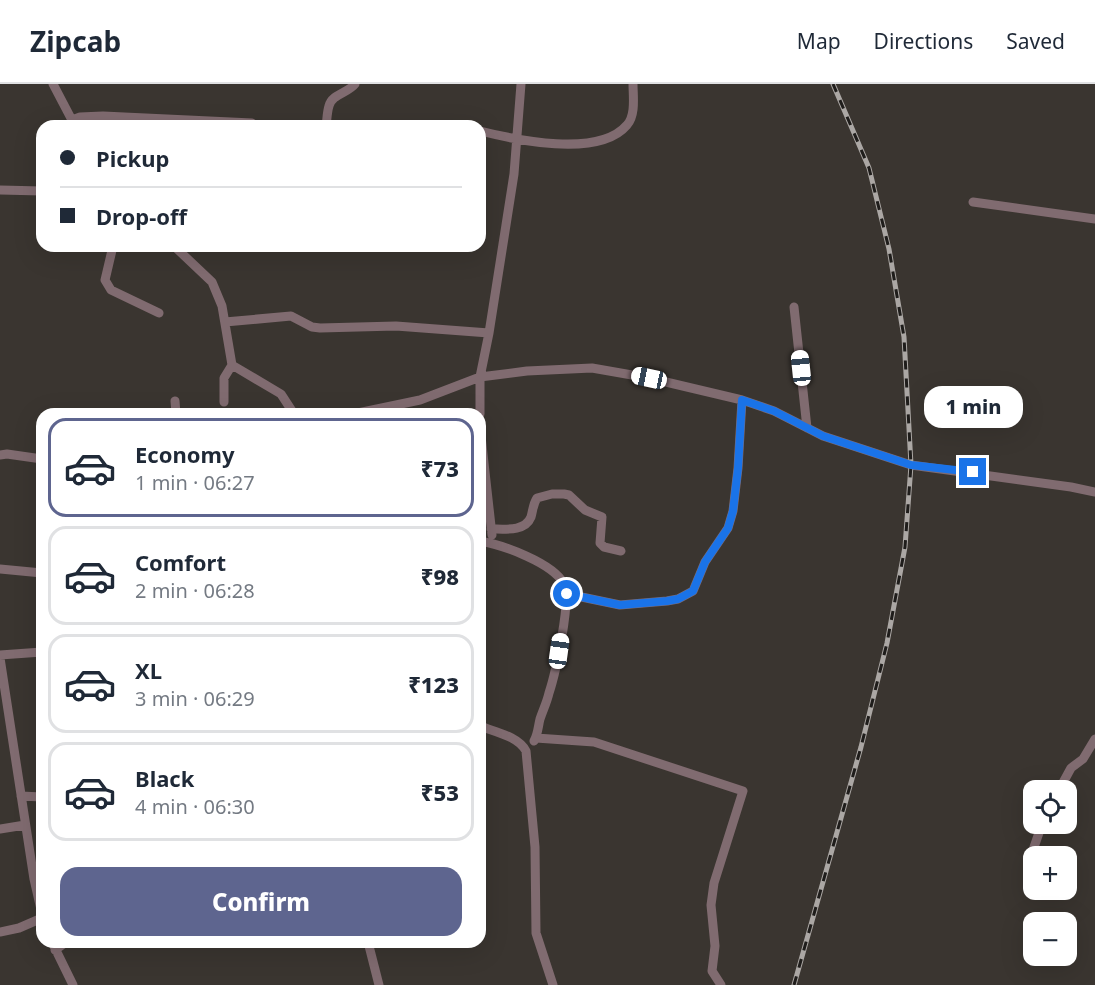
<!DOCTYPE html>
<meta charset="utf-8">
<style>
:root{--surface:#fff;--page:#f6f6f7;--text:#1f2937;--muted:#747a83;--line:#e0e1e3;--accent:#5e658f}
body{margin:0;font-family:"Noto Sans",sans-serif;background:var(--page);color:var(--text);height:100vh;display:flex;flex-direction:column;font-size:22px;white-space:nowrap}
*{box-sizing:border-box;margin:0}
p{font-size:20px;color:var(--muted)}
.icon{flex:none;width:33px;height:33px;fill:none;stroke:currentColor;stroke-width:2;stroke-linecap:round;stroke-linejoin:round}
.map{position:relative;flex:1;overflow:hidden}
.panel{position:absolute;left:36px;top:324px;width:450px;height:540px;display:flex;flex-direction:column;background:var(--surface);border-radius:18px;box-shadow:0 6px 24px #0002}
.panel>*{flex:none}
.hud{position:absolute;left:36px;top:36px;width:450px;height:132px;border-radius:18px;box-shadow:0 6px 24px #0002;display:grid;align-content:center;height:132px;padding:0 24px;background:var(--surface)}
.controls{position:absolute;left:1023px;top:696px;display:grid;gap:12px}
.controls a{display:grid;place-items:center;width:54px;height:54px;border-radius:12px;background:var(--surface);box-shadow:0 6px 24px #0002;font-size:30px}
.end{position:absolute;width:27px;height:27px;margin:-14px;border:8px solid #1a73e8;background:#fff;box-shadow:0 0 0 3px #fff}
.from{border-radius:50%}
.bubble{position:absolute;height:42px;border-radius:18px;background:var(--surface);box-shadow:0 6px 24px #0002;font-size:20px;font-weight:800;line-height:42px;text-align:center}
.car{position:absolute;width:18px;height:36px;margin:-18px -9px;border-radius:8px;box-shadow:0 0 4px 2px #0007;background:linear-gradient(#fff 24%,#345 0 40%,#fff 0 76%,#345 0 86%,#fff 0)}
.hud b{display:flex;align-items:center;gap:21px;height:57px;font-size:22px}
.hud b+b{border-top:2px solid var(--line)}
.hud i{width:15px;height:15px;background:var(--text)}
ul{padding:10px 0 0;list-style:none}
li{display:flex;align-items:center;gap:18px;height:99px;margin:0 12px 9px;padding:0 12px;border:3px solid var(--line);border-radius:18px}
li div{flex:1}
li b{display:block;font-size:22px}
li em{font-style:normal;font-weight:800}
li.on{border-color:var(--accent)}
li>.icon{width:54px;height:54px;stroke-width:1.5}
.action{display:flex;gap:12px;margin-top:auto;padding:12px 24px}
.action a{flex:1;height:69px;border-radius:18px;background:var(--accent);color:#fff;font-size:24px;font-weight:800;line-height:69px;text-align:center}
header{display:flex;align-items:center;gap:36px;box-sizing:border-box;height:84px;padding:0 30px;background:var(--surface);border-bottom:2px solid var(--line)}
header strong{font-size:28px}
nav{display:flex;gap:33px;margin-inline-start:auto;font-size:21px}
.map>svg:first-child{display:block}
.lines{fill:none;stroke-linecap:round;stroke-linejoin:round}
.minor{stroke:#806b70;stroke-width:9}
.rail-casing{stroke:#aba7a4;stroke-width:5}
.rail{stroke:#1f1d1b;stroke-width:3;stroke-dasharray:9;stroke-linecap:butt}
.route{stroke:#1a73e8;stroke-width:8}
</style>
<header>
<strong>Zipcab</strong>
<nav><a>Map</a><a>Directions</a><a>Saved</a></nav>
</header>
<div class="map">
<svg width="1095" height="901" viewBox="0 0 1095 901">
<rect width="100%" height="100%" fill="#3a3530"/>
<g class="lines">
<!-- minor -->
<path class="minor" d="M53 0 74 40
M72 36 80 33 103 32 252 39
M326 42C327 36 327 28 329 22 332 10 348 9 355 0
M480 47C516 56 599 74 627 41 636 31 633 12 633 0
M0 106 42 107
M973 118 1095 135
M113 162 105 196 111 206 159 229
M174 162 212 198 222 222 232 281 281 310 294 330
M794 223 807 344
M225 238 291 232 312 243 320 244 396 242 489 249
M175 317 176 330
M224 318V294L232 281
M353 330 420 316 480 293 527 287 592 284 649 294 742 316 774 327 823 352 911 381 1071 403 1095 408
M480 330V293L489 249 514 90 521 0
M480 343 492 451
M0 371 7 370 42 375
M491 445C504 445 525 448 531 433 533 426 533 420 537 414L552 410H564L569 411 585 426 602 433 600 459 604 463 621 467
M480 457C503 461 553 479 564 500 572 515 555 591 549 609 547 618 543 626 540 635 538 643 538 650 534 657
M0 485 42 489
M567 510 620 521 667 517 678 515 693 507 705 478 728 444 733 427 738 384 742 316
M0 571 42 568
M0 574 34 795 42 830
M480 642C495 648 518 652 526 667L535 763 536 849 553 901
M536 654 594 658 743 707 714 799 711 821 715 862 712 887 721 901
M1059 706 1071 684 1083 675 1095 655
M21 712 42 713
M0 745 25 741
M1032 769 1042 740
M0 848 19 844 42 834
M52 858 73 901
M368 858 379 901
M55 866 66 858"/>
<defs>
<path id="rail" d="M794 901 861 663 887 559 905 463 911 381 904 253 889 165 869 84 833 0"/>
</defs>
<!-- rail casing -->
<use href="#rail" class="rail-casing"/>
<!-- rail -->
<use href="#rail" class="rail"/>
</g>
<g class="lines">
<!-- route -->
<path class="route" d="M567 510 620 521 667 517 678 515 693 507 705 478 728 444 733 427 738 384 742 316 774 327 823 352 911 381 973 388"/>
</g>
</svg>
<div class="controls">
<a><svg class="icon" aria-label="locate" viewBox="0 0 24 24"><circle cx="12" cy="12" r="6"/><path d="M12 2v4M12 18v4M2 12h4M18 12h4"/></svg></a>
<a>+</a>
<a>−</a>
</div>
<i class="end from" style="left:567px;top:510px"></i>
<i class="end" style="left:973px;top:388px"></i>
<div class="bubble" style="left:924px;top:302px;width:99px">1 min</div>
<i class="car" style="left:801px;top:284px;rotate:354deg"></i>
<i class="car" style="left:649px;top:294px;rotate:282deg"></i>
<i class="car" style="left:559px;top:567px;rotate:8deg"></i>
<div class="hud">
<b><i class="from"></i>Pickup</b>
<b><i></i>Drop-off</b>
</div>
<section class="panel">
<ul>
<li class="on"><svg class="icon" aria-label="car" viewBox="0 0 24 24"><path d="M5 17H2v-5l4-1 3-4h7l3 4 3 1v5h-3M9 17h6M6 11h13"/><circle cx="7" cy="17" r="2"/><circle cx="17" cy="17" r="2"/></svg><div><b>Economy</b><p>1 min · 06:27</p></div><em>₹73</em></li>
<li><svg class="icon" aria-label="car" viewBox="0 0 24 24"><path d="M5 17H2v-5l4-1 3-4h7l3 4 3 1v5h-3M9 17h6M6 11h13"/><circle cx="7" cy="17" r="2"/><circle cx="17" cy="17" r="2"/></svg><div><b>Comfort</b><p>2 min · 06:28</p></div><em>₹98</em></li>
<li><svg class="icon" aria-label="car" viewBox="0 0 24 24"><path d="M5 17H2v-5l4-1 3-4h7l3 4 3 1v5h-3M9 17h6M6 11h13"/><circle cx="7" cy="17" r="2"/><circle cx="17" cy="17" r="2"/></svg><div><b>XL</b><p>3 min · 06:29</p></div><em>₹123</em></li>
<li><svg class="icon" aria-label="car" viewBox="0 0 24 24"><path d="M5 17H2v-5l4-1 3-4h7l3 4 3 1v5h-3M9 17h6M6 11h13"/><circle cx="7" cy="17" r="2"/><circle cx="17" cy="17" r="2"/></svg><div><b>Black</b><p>4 min · 06:30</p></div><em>₹53</em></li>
</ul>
<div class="action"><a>Confirm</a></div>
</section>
</div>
